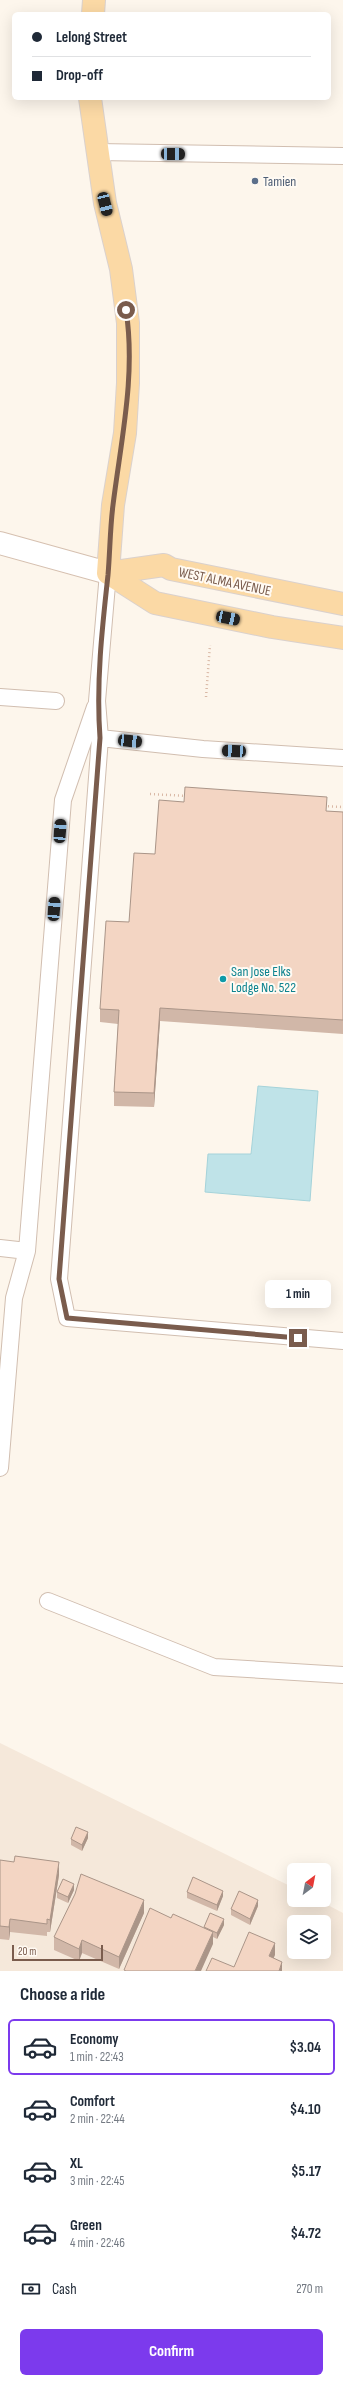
<!DOCTYPE html>
<meta charset="utf-8">
<style>
:root{--surface:#fff;--page:#f2f2f3;--text:#1f2937;--muted:#747a83;--line:#e0e1e3;--accent:#7c3aed}
body{margin:0;font-family:"Sofia Sans Condensed",sans-serif;background:var(--page);color:var(--text);height:100vh;display:flex;flex-direction:column;font-size:15px;white-space:nowrap}
*{box-sizing:border-box;margin:0}
p{font-size:13px;color:var(--muted)}
.icon{flex:none;width:22px;height:22px;fill:none;stroke:currentColor;stroke-width:2;stroke-linecap:round;stroke-linejoin:round}
.map{position:relative;height:1971px;overflow:hidden}
.side{display:flex;flex-direction:column;background:var(--surface);flex:1}
.side>*{flex:none}
.top-card{position:absolute;left:12px;top:12px;width:319px;height:88px;border-radius:6px;box-shadow:0 4px 16px #0002;display:grid;align-content:center;height:88px;padding:0 20px;background:var(--surface)}
.needle{width:26px;rotate:32deg}
.controls{position:absolute;left:287px;top:1863px;display:grid;gap:8px}
.controls a{display:grid;place-items:center;width:44px;height:44px;border-radius:6px;background:var(--surface);box-shadow:0 4px 16px #0002;font-size:20px}
.scale{position:absolute;left:12px;bottom:10px;width:91px;box-sizing:border-box;padding-left:4px;border:2px solid #7a5c4d;border-top:0;font-size:11px;line-height:14px;white-space:nowrap;color:#7a5c4d;-webkit-text-stroke:3px #fffaf3;paint-order:stroke}
.end{position:absolute;width:18px;height:18px;margin:-9px;border:5px solid #7a5c4d;background:#fff;box-shadow:0 0 0 2px #fff}
.from{border-radius:50%}
.bubble{position:absolute;height:28px;border-radius:6px;background:var(--surface);box-shadow:0 4px 16px #0002;font-size:13px;font-weight:700;line-height:28px;text-align:center}
.car{position:absolute;width:12px;height:24px;margin:-12px -6px;border-radius:5px;box-shadow:0 0 3px 1px #0007;background:linear-gradient(#222 24%,#8ab4d8 0 40%,#222 0 76%,#8ab4d8 0 86%,#222 0)}
.top-card b{display:flex;align-items:center;gap:14px;height:38px;font-size:15px}
.top-card b+b{border-top:1px solid var(--line)}
.top-card i{width:10px;height:10px;background:var(--text)}
ul{padding:0;list-style:none}
li{display:flex;align-items:center;gap:12px;height:56px;margin:0 8px 6px;padding:0 12px;border:2px solid transparent;border-radius:6px}
li div{flex:1}
li b{display:block;font-size:15px}
li em{font-style:normal;font-weight:700}
li.current{border-color:var(--accent)}
li>.icon{width:36px;height:36px;stroke-width:1.5}
h2{padding:0 20px;font-size:18px;line-height:48px}
.pay{display:flex;align-items:center;gap:10px;height:44px;padding:0 20px;font-size:15px}
.pay p{margin-inline-start:auto}
.primary-button{display:flex;gap:8px;margin-top:auto;padding:8px 20px}
.primary-button a{flex:1;height:46px;border-radius:6px;background:var(--accent);color:#fff;font-size:16px;font-weight:700;line-height:46px;text-align:center}
.map>svg:first-child{display:block}
.residential{fill:#f5e8da;fill-rule:evenodd}
.water{fill:#bfe3e8;stroke:#a5d3da}
.lines{fill:none;stroke-linecap:round;stroke-linejoin:round}
.service-casing{stroke:#d1beb0;stroke-width:18}
.secondary-casing{stroke:#d6c0b0;stroke-width:24}
.primary-casing{stroke:#dad1cd;stroke-width:24}
.path{stroke:#d9b8a5;stroke-width:2.5;stroke-dasharray:1 3;stroke-linecap:butt}
.service{stroke:#fff;stroke-width:16}
.secondary{stroke:#fff;stroke-width:22}
.primary{stroke:#fbd9a5;stroke-width:22}
.wall{fill:#d1b7a8}
.shaded-wall{fill:#aa9588}
.building{fill:#f3d5c3;stroke:#aa9588}
.route{stroke:#7a5c4d;stroke-width:5}
.service-dot{fill:#5c6f8a;stroke:#fffaf3;stroke-width:1.5}
.culture-dot{fill:#0f9aa8;stroke:#fffaf3;stroke-width:1.5}
.labels{text-anchor:middle;stroke-width:4;stroke-linejoin:round;paint-order:stroke}
.service-label{font-size:14px;fill:#4e5e75;stroke:#fffaf3;text-anchor:start}
.street-label{font-size:14px;fill:#7a5c4d;stroke:#fffaf3}
.culture-label{font-size:14px;fill:#0d838f;stroke:#fffaf3;text-anchor:start}
</style>
<div class="map">
<svg width="343" height="1971" viewBox="0 0 343 1971">
<rect width="100%" height="100%" fill="#fdf6ec"/>
<!-- residential -->
<path class="residential" d="M0 1743 294 1888V1900H318L343 1913V1971H0ZM294 1922H324V1952H294Z"/>
<!-- water -->
<path class="water" d="M258 1086 318 1091 310 1201 205 1192 208 1154H251Z"/>
<g class="lines">
<defs>
<path id="service" d="M97 152 343 156
M108 573 97 701 100 738 59 1279 67 1318 343 1341
M0 697 56 701
M100 738 203 749 343 758
M0 1248 27 1251
M0 1468 14 1298 27 1251 63 800 95 707
M48 1601 214 1667 343 1675"/>
<path id="secondary" d="M0 543 108 573"/>
<path id="primary" d="M93 14 94 0
M90 98 105 203 121 269 128 323V383L125 433 113 505 108 573
M108 573 155 603 272 627 343 638
M108 573 164 565 171 569 343 604"/>
</defs>
<!-- service casing -->
<use href="#service" class="service-casing"/>
<!-- secondary casing -->
<use href="#secondary" class="secondary-casing"/>
<!-- primary casing -->
<use href="#primary" class="primary-casing"/>
<!-- path -->
<path class="path" d="M206 697 210 645
M150 794 188 796
M324 806 343 807"/>
<!-- service -->
<use href="#service" class="service"/>
<!-- secondary -->
<use href="#secondary" class="secondary"/>
<!-- primary -->
<use href="#primary" class="primary"/>
</g>
<!-- wall -->
<path class="wall" d="M327 811 343 812V1034L160 1021 154 1107 114 1106V1092L118 1024 100 1022V1009L129 922 155 854Z
M88 1838 82 1851 71 1845V1839Z
M0 1860 59 1875 50 1932H47V1936L10 1932 9 1940 0 1939Z
M74 1890 68 1903 57 1898V1892Z
M187 1892 223 1896 217 1911 187 1898Z
M258 1906 250 1925 231 1915V1909Z
M144 1913 119 1969 82 1953 79 1961 54 1950V1937Z
M171 1918 204 1928V1927L224 1925 217 1939 213 1937V1944Z
M294 1923V1934L292 1933V1927Z"/>
<!-- shaded-wall -->
<path class="shaded-wall" d="M160 1008V1021L154 1107V1093Z
M88 1832V1838L82 1851V1845Z
M59 1862V1875L50 1932V1920Z
M74 1884V1890L68 1903V1897Z
M223 1891V1896L217 1911V1905Z
M144 1900V1913L119 1969V1957Z
M258 1900V1906L250 1925V1919Z
M10 1919V1932L9 1940V1927Z
M224 1919V1925L217 1939V1933Z
M213 1932V1944L201 1971H195Z
M82 1940V1953L79 1961V1949Z
M275 1943V1955L269 1969V1956Z
M282 1962V1971H279Z"/>
<!-- building -->
<path class="building" d="M185 787 327 797 326 811 343 812V1020L160 1008 154 1093 114 1092 119 1010 100 1009 106 921 129 922 134 853 155 854 159 800 184 802Z
M76 1827 88 1832 82 1845 71 1839Z
M15 1856 59 1862 50 1920 47 1919V1924L10 1919 9 1927 0 1926V1860L14 1862Z
M81 1874 144 1900 119 1957 82 1940 79 1949 54 1937 75 1894Z
M193 1877 223 1891 217 1905 187 1892Z
M63 1879 74 1884 68 1897 57 1892Z
M239 1891 258 1900 250 1919 231 1909Z
M150 1908 171 1918 173 1914 213 1932 195 1971H126L124 1970Z
M210 1913 224 1919 217 1933 204 1927Z
M298 1916 309 1921 308 1922H295Z
M249 1932 275 1943 269 1956 282 1962 279 1971H206L212 1958 234 1967Z"/>
<g class="lines">
<!-- route -->
<path class="route" d="M126 310C136 375 121 440 113 505 110 528 110 552 108 575 102 629 96 683 100 738L59 1279 67 1318 298 1338"/>
</g>
<!-- markers -->
<circle class="service-dot" cx="255" cy="181" r="4"/>
<circle class="culture-dot" cx="223" cy="979" r="4"/>
<g class="labels">
<!-- service labels -->
<g class="service-label">
<text x="263" y="186">Tamien</text>
</g>
<!-- street labels -->
<g class="street-label">
<text transform="translate(225 581) rotate(12)" y="5">WEST ALMA AVENUE</text>
</g>
<!-- culture labels -->
<g class="culture-label">
<text x="231" y="976">San Jose Elks<tspan x="231" dy="16">Lodge No. 522</tspan></text>
</g>
</g>
</svg>
<div class="controls">
<a><svg class="needle" viewBox="-14 -14 28 28"><path d="M0-13l5 13h-10z" fill="#e53935"/><path d="M0 13l5-13h-10z" fill="#747a83"/></svg></a>
<a><svg class="icon" aria-label="layers" viewBox="0 0 24 24"><path d="M12 4l9 5-9 5-9-5zM3 14l9 5 9-5"/></svg></a>
</div>
<div class="scale">20 m</div>
<i class="end from" style="left:126px;top:310px"></i>
<i class="end" style="left:298px;top:1338px"></i>
<div class="bubble" style="left:265px;top:1280px;width:66px">1 min</div>
<i class="car" style="left:173px;top:154px;rotate:91deg"></i>
<i class="car" style="left:105px;top:204px;rotate:166deg"></i>
<i class="car" style="left:228px;top:618px;rotate:102deg"></i>
<i class="car" style="left:130px;top:741px;rotate:96deg"></i>
<i class="car" style="left:234px;top:751px;rotate:273deg"></i>
<i class="car" style="left:60px;top:831px;rotate:4deg"></i>
<i class="car" style="left:54px;top:909px;rotate:4deg"></i>
<div class="top-card">
<b><i class="from"></i>Lelong Street</b>
<b><i></i>Drop-off</b>
</div>
</div>
<section class="side">
<h2>Choose a ride</h2>
<ul>
<li class="current"><svg class="icon" aria-label="car" viewBox="0 0 24 24"><path d="M5 17H2v-5l4-1 3-4h7l3 4 3 1v5h-3M9 17h6M6 11h13"/><circle cx="7" cy="17" r="2"/><circle cx="17" cy="17" r="2"/></svg><div><b>Economy</b><p>1 min · 22:43</p></div><em>$3.04</em></li>
<li><svg class="icon" aria-label="car" viewBox="0 0 24 24"><path d="M5 17H2v-5l4-1 3-4h7l3 4 3 1v5h-3M9 17h6M6 11h13"/><circle cx="7" cy="17" r="2"/><circle cx="17" cy="17" r="2"/></svg><div><b>Comfort</b><p>2 min · 22:44</p></div><em>$4.10</em></li>
<li><svg class="icon" aria-label="car" viewBox="0 0 24 24"><path d="M5 17H2v-5l4-1 3-4h7l3 4 3 1v5h-3M9 17h6M6 11h13"/><circle cx="7" cy="17" r="2"/><circle cx="17" cy="17" r="2"/></svg><div><b>XL</b><p>3 min · 22:45</p></div><em>$5.17</em></li>
<li><svg class="icon" aria-label="car" viewBox="0 0 24 24"><path d="M5 17H2v-5l4-1 3-4h7l3 4 3 1v5h-3M9 17h6M6 11h13"/><circle cx="7" cy="17" r="2"/><circle cx="17" cy="17" r="2"/></svg><div><b>Green</b><p>4 min · 22:46</p></div><em>$4.72</em></li>
</ul>
<div class="pay"><svg class="icon" aria-label="cash" viewBox="0 0 24 24"><path d="M3 7h18v10H3z"/><circle cx="12" cy="12" r="2"/></svg>Cash<p>270 m</p></div>
<div class="primary-button"><a>Confirm</a></div>
</section>
